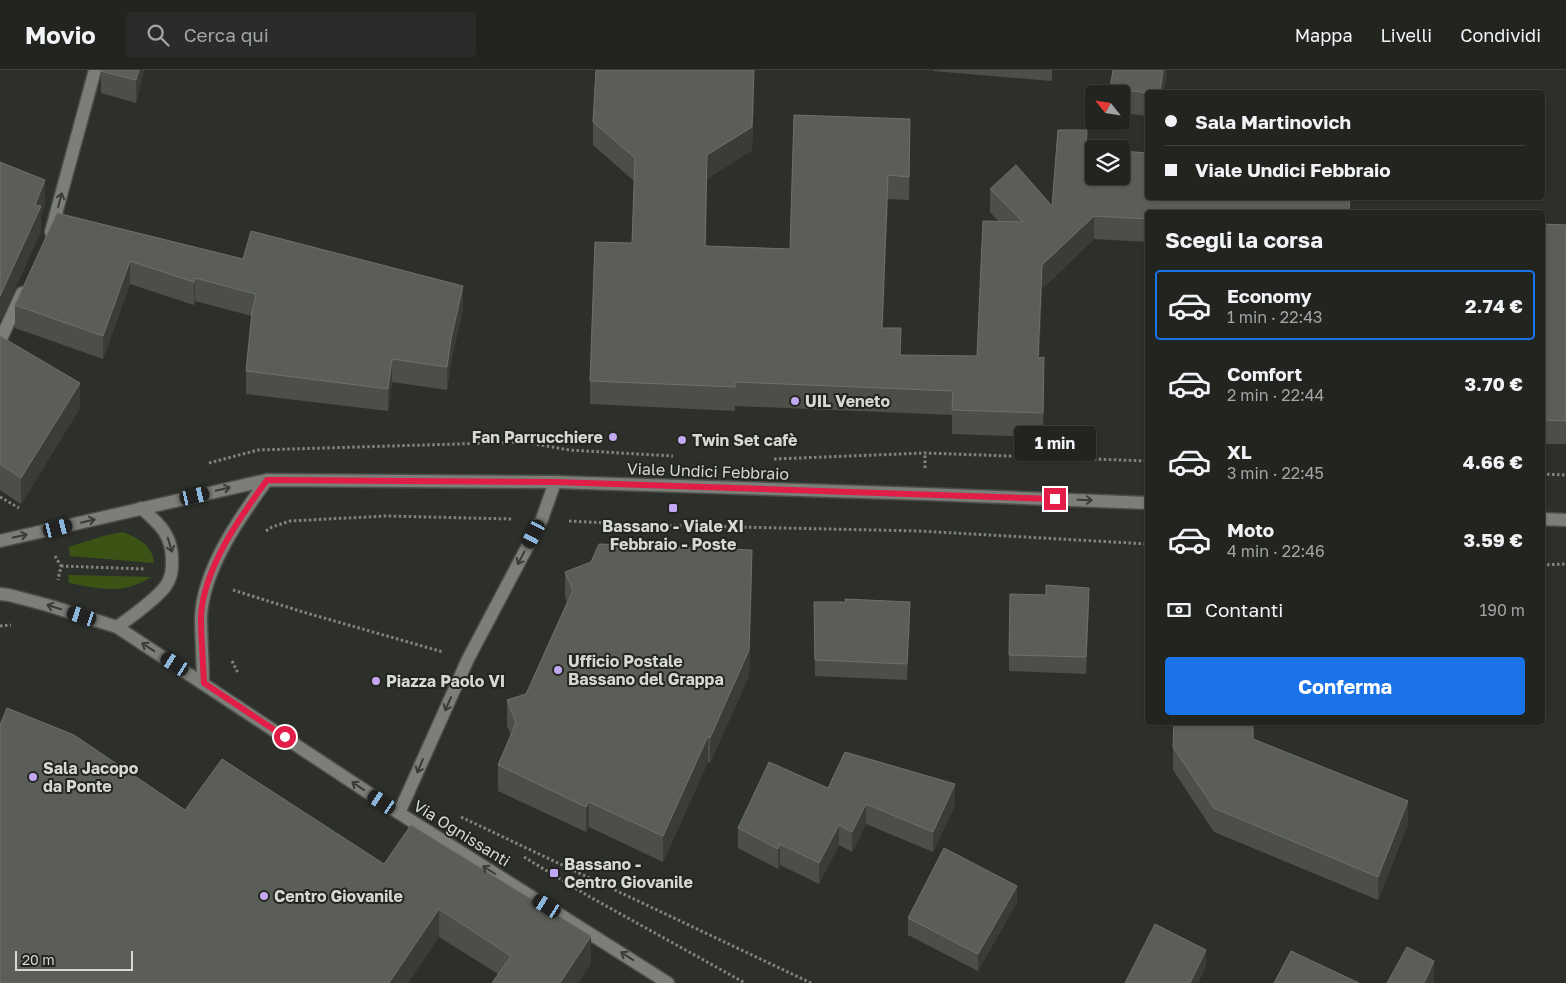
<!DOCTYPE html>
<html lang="it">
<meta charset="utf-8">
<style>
:root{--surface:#222420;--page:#2a2c29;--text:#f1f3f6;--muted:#a2a4a5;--line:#3f413e;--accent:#1a73e8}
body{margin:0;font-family:"Golos Text",sans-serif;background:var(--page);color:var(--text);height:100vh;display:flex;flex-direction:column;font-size:19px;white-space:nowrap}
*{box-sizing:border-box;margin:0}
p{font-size:16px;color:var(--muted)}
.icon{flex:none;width:28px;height:28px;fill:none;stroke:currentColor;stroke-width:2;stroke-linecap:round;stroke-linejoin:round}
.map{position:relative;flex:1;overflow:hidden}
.sheet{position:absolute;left:1145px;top:140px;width:400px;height:515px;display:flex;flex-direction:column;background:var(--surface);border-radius:5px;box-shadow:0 1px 4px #0004,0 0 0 1px var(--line)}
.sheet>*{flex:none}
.hud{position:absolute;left:1145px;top:20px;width:400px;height:110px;border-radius:5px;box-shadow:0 1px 4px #0004,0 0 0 1px var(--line);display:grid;align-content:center;height:110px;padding:0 20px;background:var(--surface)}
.needle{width:32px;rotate:300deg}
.tools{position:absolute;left:1085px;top:15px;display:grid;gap:10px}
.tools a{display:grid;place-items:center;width:45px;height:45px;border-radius:5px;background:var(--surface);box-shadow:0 1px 4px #0004,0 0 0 1px var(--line);font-size:25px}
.scale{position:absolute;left:15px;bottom:12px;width:118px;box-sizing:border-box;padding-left:5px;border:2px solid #d6d8d4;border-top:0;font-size:14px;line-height:18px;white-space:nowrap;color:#d6d8d4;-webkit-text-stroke:4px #232620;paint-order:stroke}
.end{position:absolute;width:22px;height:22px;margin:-11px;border:6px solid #e11d48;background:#fff;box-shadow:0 0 0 2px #fff}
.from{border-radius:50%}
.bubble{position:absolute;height:35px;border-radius:5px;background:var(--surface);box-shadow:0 1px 4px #0004,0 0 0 1px var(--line);font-size:16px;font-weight:700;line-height:35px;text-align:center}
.car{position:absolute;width:15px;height:30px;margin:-15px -8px;border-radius:6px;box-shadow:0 0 4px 1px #0007;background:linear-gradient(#222 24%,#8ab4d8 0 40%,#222 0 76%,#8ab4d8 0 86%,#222 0)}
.hud b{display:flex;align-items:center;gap:18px;height:48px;font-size:19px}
.hud b+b{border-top:1px solid var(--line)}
.hud i{width:12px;height:12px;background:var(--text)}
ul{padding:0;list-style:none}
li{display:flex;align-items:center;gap:15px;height:70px;margin:0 10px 8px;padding:0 10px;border:2px solid transparent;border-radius:5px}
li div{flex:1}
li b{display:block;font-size:19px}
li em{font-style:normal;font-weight:700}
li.current{border-color:var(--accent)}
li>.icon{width:45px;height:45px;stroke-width:1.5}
h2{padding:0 20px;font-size:22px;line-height:60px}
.pay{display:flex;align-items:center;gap:12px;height:55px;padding:0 20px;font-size:19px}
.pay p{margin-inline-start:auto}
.cta{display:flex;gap:10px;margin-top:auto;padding:10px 20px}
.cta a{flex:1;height:58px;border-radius:5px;background:var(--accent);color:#fff;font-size:20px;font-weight:700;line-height:58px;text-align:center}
header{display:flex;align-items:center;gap:30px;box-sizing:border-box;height:70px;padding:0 25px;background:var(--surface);border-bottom:1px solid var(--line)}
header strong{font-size:24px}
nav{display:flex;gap:28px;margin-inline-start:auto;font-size:18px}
.search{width:350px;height:45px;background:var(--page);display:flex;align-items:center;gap:12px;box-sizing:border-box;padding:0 18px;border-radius:5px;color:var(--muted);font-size:19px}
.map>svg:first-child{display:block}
.green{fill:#3b5416}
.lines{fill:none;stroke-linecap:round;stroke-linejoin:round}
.lane-casing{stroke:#4b4e48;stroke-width:15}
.street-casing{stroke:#4b4e48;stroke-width:15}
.secondary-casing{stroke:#4b4e48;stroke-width:15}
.path{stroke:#81837e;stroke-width:3;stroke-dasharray:2.5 2.5;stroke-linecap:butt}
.lane{stroke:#7c7f78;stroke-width:12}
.street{stroke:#7c7f78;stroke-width:12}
.secondary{stroke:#7c7f78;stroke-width:12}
.wall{fill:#4c4f48}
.shaded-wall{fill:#3a3d36}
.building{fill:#5b5e58;stroke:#6e716b}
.oneway{stroke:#393c36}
.route{stroke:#e11d48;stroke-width:6}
.poi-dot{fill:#c2a7f2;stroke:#232620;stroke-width:2}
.labels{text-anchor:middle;stroke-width:4;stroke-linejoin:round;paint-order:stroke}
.poi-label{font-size:16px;font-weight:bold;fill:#d6d8d4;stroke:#232620;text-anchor:start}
.street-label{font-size:16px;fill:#d6d8d4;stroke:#232620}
</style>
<header>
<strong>Movio</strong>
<div class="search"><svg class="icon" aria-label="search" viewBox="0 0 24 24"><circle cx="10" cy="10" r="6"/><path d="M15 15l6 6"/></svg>Cerca qui</div>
<nav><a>Mappa</a><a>Livelli</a><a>Condividi</a></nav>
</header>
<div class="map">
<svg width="1566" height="913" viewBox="0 0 1566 913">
<rect width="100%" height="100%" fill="#2d302a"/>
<!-- green -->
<path class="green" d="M123 462C137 468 153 475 154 493L70 486 69 477 103 466Z
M68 505 152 507C120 525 103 519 69 513Z"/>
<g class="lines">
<defs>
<path id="lane" d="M399 743 468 589 542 449 555 412"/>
<path id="street" d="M51 162 95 0
M0 271 22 223
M0 524 9 525 47 535 117 557 399 743 668 913
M117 557C132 546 153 532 165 517 171 509 172 502 172 492 173 466 160 454 141 438
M203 613C203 591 201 569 201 547 203 499 240 447 267 410"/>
<path id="secondary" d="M1542 449 1566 450
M0 471 267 410 555 412 925 424 1148 433"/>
</defs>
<!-- lane casing -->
<use href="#lane" class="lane-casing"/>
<!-- street casing -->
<use href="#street" class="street-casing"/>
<!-- secondary casing -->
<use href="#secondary" class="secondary-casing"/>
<!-- path -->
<path class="path" d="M774 389 925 383 1148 391
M209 393 258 380 524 372 569 380 673 386
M925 398V383
M1542 404 1566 405
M0 427 19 438
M569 451 645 455 919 461 1148 474
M266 461 272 457 290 451 386 446 512 449
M55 486 61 496 58 510
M1542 495 1566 494
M61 496 145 499
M233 520 303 542 443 582
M0 556 11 555
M232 591 238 603
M461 747 811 913
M524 787 590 827 745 913"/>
<!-- lane -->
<use href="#lane" class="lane"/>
<!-- street -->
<use href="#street" class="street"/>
<!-- secondary -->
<use href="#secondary" class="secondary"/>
</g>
<!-- wall -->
<path class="wall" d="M101 0H144L136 33 101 23Z
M933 0H1052V11L933 1Z
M1167 0 1164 22H1148V46L1121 43V24H1110V18Z
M754 22 752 80 707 109 706 176 790 179 910 73 909 130 888 129 882 258 901 285 977 286 999 152 990 142V119L1052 136 1087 79 1148 142V172L1094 169 1042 219 1039 288 1044 311 1043 367 952 364V345L735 336V341L590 334V311L632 173 634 111 593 75V52Z
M57 143 243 189 463 239 451 291 447 320 392 312 388 341 246 324V301L252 246 195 231 194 235 130 214 103 289 15 258V235Z
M1542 154 1566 155V374H1542Z
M0 266 80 338 21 434 0 420Z
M565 502 752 506 749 606 710 693 708 692 663 792 589 757 586 762 498 721V695L511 665 507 656V630L526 624 567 532 565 527Z
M1046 515 1089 535 1086 604 1009 601V585L1046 525Z
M814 532 910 549 907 610 815 606Z
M1253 669 1408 754 1378 830 1214 762 1173 700V677Z
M828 718 955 735 933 782 866 754 852 782 839 775 819 814 780 795 778 799 738 778V758Z
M185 740 384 794 591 893 578 913H492L498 904 439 867Z
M1017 832 978 901 908 865V848Z"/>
<!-- shaded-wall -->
<path class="shaded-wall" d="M139 0H144L136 33V10Z
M754 0V22L752 80 707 109V85Z
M1163 0H1167L1164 22H1160Z
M910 49V73L909 130V107Z
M888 105V129L882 281V258Z
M45 110V136L41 146V162L0 252V226Z
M1094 146V169L1042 219 1038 311V288L1042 195Z
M130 191V214L103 289V266Z
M195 208V231L194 235V212Z
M463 216V239L451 291 447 320V297L451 269Z
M1044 287V311L1043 367V343Z
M392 289V312L388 341V319Z
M80 313V338L21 434V408Z
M752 480V506L749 606 710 693V668Z
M1089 518V535L1086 604V587Z
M910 532V549L907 610V594Z
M708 666V692L663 792V766Z
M955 714V735L933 782V762Z
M1408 731V754L1378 830V807Z
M589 732V757L586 762V737Z
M866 734V754L852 782V762Z
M839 755V775L819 814V793Z
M780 774V795L778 799V779Z
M1017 816V832L978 901V884Z
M439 839V867L408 913H389Z
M591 866V893L578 913H560Z
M1206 880V897L1198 913H1190Z
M1434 891V913H1424Z"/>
<!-- building -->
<path class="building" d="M101 0H139L136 10 101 1Z
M596 0H754L752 57 707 85 705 176 790 179 794 45 910 49 909 107 888 105 882 258H901L900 285 977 286 983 151 1023 152 990 119 1016 95 1052 136 1058 60H1087L1086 79 1094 80V106H1121V81L1148 83V128H1350L1349 142H1148V149L1094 146 1042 195 1038 288 1044 287 1043 343 952 340 953 321 735 312V317L590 311 595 172 632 173 635 88 593 52Z
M1113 0H1163L1160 22H1148V23L1110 18Z
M0 92 45 110 35 135 41 136 0 226Z
M57 143 243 189 251 161 463 216 451 269 447 297 392 289 388 319 246 301 252 242 256 224 195 208 194 212 130 191 103 266 15 235Z
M1542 154 1566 155V351L1542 350Z
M0 266 80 313 21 408 0 394Z
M599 474 752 480 749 580 710 668 708 666 663 766 589 732 586 737 498 695 516 653 507 630 526 624 573 520 565 502 591 492Z
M1046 515 1089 518 1086 587 1009 585 1010 524 1046 525Z
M845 529 910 532 907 594 815 590 814 532H846Z
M7 638 74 665 185 740 222 689 384 794 411 755 591 866 560 913H492L511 886 439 839 389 913H0V655Z
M1174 652H1253V669L1408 731 1378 807 1214 738 1173 677Z
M845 682 955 714 933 762 866 734 852 762 839 755 819 793 780 774 778 779 738 758 769 692 828 718Z
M944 778 1017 816 978 884 908 848Z
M1155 854 1206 880 1190 913H1125Z
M1407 877 1434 891 1424 913H1387Z
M1291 881 1359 913H1274Z"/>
<!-- one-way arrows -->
<defs><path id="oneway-shaft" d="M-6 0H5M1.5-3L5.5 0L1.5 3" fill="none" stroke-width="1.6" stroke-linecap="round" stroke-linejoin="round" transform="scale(1.25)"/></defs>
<g class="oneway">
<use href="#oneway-shaft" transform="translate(60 130) rotate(-75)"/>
<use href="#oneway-shaft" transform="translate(223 419) rotate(-13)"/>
<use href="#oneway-shaft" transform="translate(1085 430) rotate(2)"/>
<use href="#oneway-shaft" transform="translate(88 451) rotate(-14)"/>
<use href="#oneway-shaft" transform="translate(20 466) rotate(-12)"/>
<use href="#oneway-shaft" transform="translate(170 475) rotate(73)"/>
<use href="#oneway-shaft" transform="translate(521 488) rotate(118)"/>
<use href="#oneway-shaft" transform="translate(54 537) rotate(-163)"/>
<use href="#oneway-shaft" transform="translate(148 577) rotate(-147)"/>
<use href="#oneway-shaft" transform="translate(448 634) rotate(114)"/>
<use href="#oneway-shaft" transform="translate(420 696) rotate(113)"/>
<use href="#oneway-shaft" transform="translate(358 716) rotate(-146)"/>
<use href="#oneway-shaft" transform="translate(489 800) rotate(-148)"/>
<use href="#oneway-shaft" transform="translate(627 886) rotate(-147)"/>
</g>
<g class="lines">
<!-- route -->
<path class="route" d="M285 667 204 613C203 591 201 569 201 547 203 499 240 447 267 410L555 412 1055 429"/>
</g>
<!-- markers -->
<g class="poi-dot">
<circle cx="795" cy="331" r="5"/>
<circle cx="613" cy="367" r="5"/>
<circle cx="682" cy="370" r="5"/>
<rect x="668" y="433" width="10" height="10" rx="2.5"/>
<circle cx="558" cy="600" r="5"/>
<circle cx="376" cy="611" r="5"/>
<circle cx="33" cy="707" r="5"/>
<rect x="549" y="798" width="10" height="10" rx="2.5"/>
<circle cx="264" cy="826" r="5"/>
</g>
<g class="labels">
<!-- poi labels -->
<g class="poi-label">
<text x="805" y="337">UIL Veneto</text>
<text x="603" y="373" text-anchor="end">Fan Parrucchiere</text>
<text x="692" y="376">Twin Set cafè</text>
<text x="673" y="462" text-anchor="middle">Bassano - Viale XI<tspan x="673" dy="18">Febbraio - Poste</tspan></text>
<text x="568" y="597">Ufficio Postale<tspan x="568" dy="18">Bassano del Grappa</tspan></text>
<text x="386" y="617">Piazza Paolo VI</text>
<text x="43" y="704">Sala Jacopo<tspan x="43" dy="18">da Ponte</tspan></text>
<text x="564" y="800">Bassano -<tspan x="564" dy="18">Centro Giovanile</tspan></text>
<text x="274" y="832">Centro Giovanile</text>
</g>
<!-- street labels -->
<g class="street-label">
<text transform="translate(708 401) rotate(2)" y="6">Viale Undici Febbraio</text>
<text transform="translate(462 763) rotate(32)" y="6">Via Ognissanti</text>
</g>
</g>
</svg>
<div class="tools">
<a><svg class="needle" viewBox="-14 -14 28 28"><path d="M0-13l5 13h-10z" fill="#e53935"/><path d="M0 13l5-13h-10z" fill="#a2a4a5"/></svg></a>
<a><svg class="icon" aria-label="layers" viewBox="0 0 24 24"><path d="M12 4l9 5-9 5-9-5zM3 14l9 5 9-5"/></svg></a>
</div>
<div class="scale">20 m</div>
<i class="end from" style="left:285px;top:667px"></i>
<i class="end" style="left:1055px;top:429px"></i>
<div class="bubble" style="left:1014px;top:356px;width:82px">1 min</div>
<i class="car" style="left:195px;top:426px;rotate:77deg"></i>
<i class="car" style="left:58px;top:458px;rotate:76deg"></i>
<i class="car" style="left:534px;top:464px;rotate:208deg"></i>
<i class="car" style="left:82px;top:546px;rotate:288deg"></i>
<i class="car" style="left:175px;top:594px;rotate:303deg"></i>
<i class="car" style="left:382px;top:732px;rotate:304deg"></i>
<i class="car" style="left:547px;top:836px;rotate:302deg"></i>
<div class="hud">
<b><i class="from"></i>Sala Martinovich</b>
<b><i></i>Viale Undici Febbraio</b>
</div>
<section class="sheet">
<h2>Scegli la corsa</h2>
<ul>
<li class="current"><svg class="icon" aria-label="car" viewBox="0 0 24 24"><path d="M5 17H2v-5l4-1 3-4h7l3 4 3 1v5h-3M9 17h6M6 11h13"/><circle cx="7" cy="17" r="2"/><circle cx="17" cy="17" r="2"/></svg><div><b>Economy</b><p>1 min · 22:43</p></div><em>2.74 €</em></li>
<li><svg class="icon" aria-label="car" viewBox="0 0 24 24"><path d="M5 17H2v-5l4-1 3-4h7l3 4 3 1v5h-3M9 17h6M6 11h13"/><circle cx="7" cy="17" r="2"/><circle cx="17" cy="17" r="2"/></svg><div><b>Comfort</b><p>2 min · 22:44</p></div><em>3.70 €</em></li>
<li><svg class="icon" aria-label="car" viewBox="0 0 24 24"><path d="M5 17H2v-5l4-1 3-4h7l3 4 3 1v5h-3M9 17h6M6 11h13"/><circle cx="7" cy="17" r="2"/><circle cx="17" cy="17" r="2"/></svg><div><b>XL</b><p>3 min · 22:45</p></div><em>4.66 €</em></li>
<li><svg class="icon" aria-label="car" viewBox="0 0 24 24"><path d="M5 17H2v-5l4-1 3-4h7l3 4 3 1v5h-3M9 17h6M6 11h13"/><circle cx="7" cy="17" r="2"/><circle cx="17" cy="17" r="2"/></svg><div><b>Moto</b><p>4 min · 22:46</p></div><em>3.59 €</em></li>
</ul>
<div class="pay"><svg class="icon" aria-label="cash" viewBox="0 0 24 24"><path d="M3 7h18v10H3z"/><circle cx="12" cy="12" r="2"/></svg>Contanti<p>190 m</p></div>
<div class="cta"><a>Conferma</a></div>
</section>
</div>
